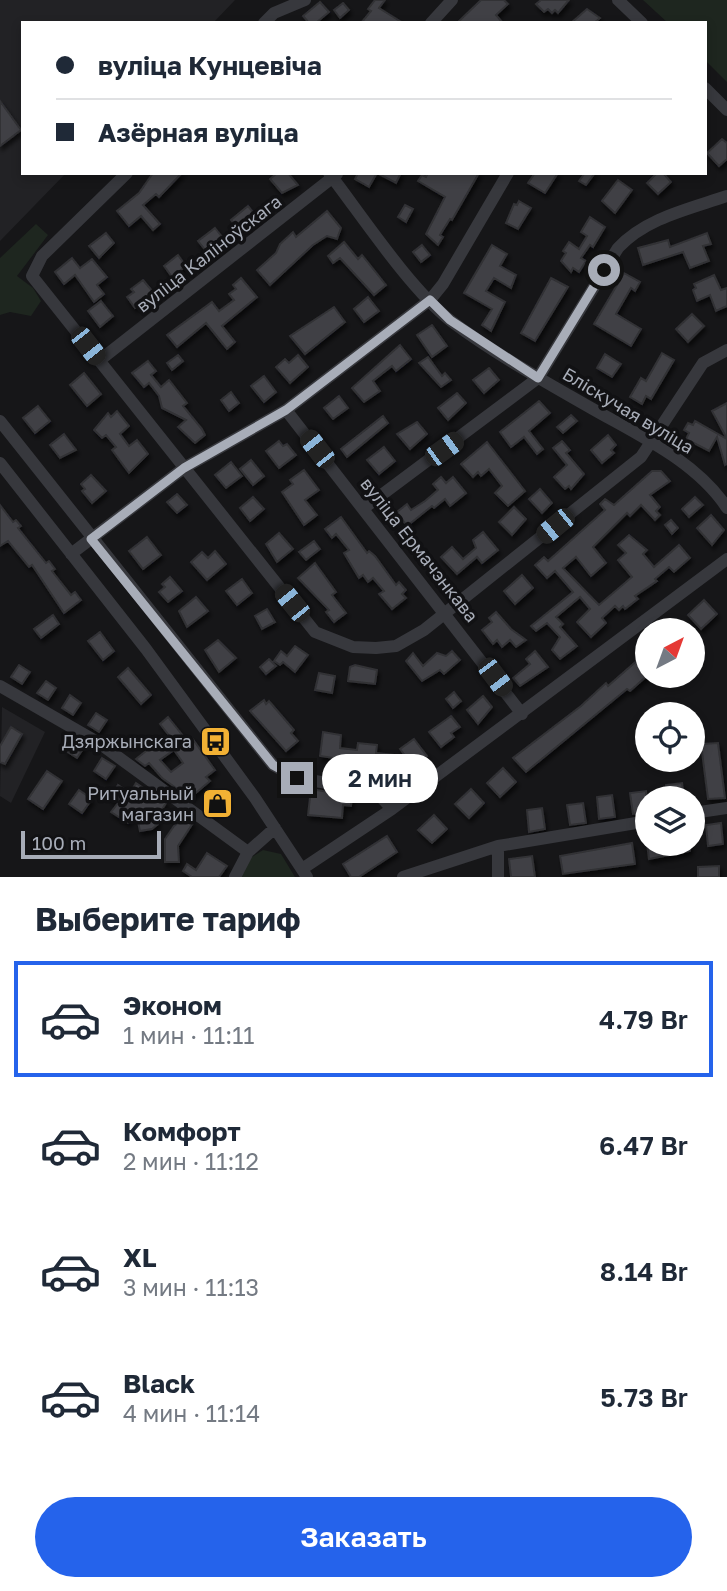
<!DOCTYPE html>
<html lang="ru">
<meta charset="utf-8">
<style>
:root{--surface:#fff;--page:#f6f6f7;--text:#1f2937;--muted:#747a83;--line:#e0e1e3;--accent:#2563eb}
body{margin:0;font-family:"Golos Text",sans-serif;background:var(--page);color:var(--text);height:100vh;display:flex;flex-direction:column;font-size:26px;white-space:nowrap}
*{box-sizing:border-box;margin:0}
p{font-size:23px;color:var(--muted)}
.icon{flex:none;width:38px;height:38px;fill:none;stroke:currentColor;stroke-width:2;stroke-linecap:round;stroke-linejoin:round}
.map{position:relative;height:877px;overflow:hidden}
.details{display:flex;flex-direction:column;background:var(--surface);flex:1}
.details>*{flex:none}
.banner{position:absolute;left:21px;top:21px;width:686px;height:154px;border-radius:0px;box-shadow:0 4px 10px #0003;display:grid;align-content:center;height:154px;padding:0 35px;background:var(--surface)}
.needle{width:46px;rotate:41deg}
.tools{position:absolute;left:635px;top:618px;display:grid;gap:14px}
.tools a{display:grid;place-items:center;width:70px;height:70px;border-radius:50%;background:var(--surface);box-shadow:0 4px 10px #0003;font-size:35px}
.scale{position:absolute;left:21px;bottom:18px;width:140px;box-sizing:border-box;padding-left:7px;border:4px solid #a8adb8;border-top:0;font-size:19px;line-height:24px;white-space:nowrap;color:#a8adb8;-webkit-text-stroke:5px #111113;paint-order:stroke}
.end{position:absolute;width:32px;height:32px;margin:-16px;border:9px solid #a8adb8;background:#111;box-shadow:0 0 0 4px #111}
.from{border-radius:50%}
.bubble{position:absolute;height:49px;border-radius:24px;background:var(--surface);box-shadow:0 4px 10px #0003;font-size:23px;font-weight:600;line-height:49px;text-align:center}
.car{position:absolute;width:21px;height:42px;margin:-21px -10px;border-radius:9px;box-shadow:0 0 5px 2px #0007;background:linear-gradient(#222 24%,#8ab4d8 0 40%,#222 0 76%,#8ab4d8 0 86%,#222 0)}
.banner b{display:flex;align-items:center;gap:24px;height:66px;font-size:26px}
.banner b+b{border-top:2px solid var(--line)}
.banner i{width:18px;height:18px;background:var(--text)}
ul{padding:0;list-style:none}
li{display:flex;align-items:center;gap:21px;height:116px;margin:0 14px 10px;padding:0 21px;border:4px solid transparent;border-radius:0px}
li div{flex:1}
li b{display:block;font-size:26px}
li em{font-style:normal;font-weight:600}
li.on{border-color:var(--accent)}
li>.icon{width:63px;height:63px;stroke-width:1.5}
h2{padding:0 35px;font-size:32px;line-height:84px}
.cta{display:flex;gap:14px;margin-top:auto;padding:14px 35px}
.cta a{flex:1;height:80px;border-radius:42px;background:var(--accent);color:#fff;font-size:28px;font-weight:600;line-height:80px;text-align:center}
.map>svg:first-child{display:block}
.built{fill:#222225}
.green{fill:#1e261f}
.building{fill:#404145;stroke:#303034;stroke-width:2;fill-rule:evenodd;filter:url(#shadow)}
.lines{fill:none;stroke-linecap:round;stroke-linejoin:round}
.minor{stroke:#37383d;stroke-width:12}
.route{stroke:#a8adb8;stroke-width:9}
.labels{text-anchor:middle;stroke-width:7;stroke-linejoin:round;paint-order:stroke}
.street-label{font-size:18px;fill:#a8adb8;stroke:#111113}
.poi-label{font-size:18px;fill:#a8adb8;stroke:#111113;text-anchor:end}
</style>
<div class="map">
<svg width="727" height="877" viewBox="0 0 727 877">
<defs>
<filter id="shadow"><feDropShadow dx="2" dy="4" stdDeviation="2" flood-color="#0009"/></filter>
</defs>
<rect width="100%" height="100%" fill="#161618"/>
<!-- built -->
<path class="built" d="M0 0H235L213 23H23V173H66L0 241Z
M2 707 45 732 11 803 0 796Z"/>
<!-- green -->
<path class="green" d="M643 0H727V82L705 60V23H668Z
M36 224 48 235 17 276 33 288 41 301 31 316 10 312 0 315V258Z
M263 850 281 854 295 877H239L252 857Z"/>
<!-- building -->
<path class="building" d="M375 0H385L379 8 403 23H361L371 11 368 9Z
M481 0H504L508 4 496 15 503 23H457Z
M541 0H569L558 13 555 10 552 13 548 9 544 12 536 4Z
M320 2 329 12 316 23H309L303 16Z
M343 3 349 10 340 18 334 10Z
M587 9 600 18 594 23H571Z
M0 101 21 130 0 146Z
M722 139 727 143V159L719 166 707 153Z
M153 173H182L159 197 156 194 143 205 160 224 153 230 141 216 129 226 117 211 139 193Z
M277 173H288L298 185 282 193 270 179Z
M358 173H401L396 183 377 173 369 187 355 179Z
M428 173H479L452 220 450 219 440 235 443 237 438 245 426 234 445 197 418 181 422 175 426 177Z
M535 173H558L545 193 528 183Z
M585 173H595L586 185 579 181Z
M657 173H663L671 182 658 194 647 183Z
M618 180 632 190 615 213 602 201Z
M519 201 531 208 518 229 506 223 514 204 517 205Z
M405 205 413 209 406 222 398 217Z
M248 206 257 217 240 231 231 220Z
M327 211 341 228 337 239 327 236 313 245 270 285 257 270 276 253 280 244 293 232 296 237Z
M590 217 605 227 593 247 590 245 581 258 586 261 579 272 573 268 571 272 561 261 566 253 563 251 569 242 579 249 587 236 581 232Z
M215 228 227 243 210 256 198 241Z
M106 233 114 243 99 258 89 246Z
M707 233 711 244 703 246 709 261 690 268 683 252 643 265 638 248 668 240 670 247Z
M344 242 358 259 362 255 386 285 374 295 340 258 333 263 328 256Z
M422 245 430 255 421 262 413 252Z
M492 245 507 254 500 266 516 275 511 288 494 278 486 291 505 302 491 331 482 325 492 309 464 293Z
M178 255 186 266 172 277 164 266Z
M72 258 80 268 92 259 107 277 97 285 104 294 94 302 75 275 64 284 55 272Z
M624 273 640 282 635 291 631 288 616 314 641 329 631 346 594 324Z
M714 275 721 290 727 288V306L716 311 710 295 697 301 693 290 696 288 694 284Z
M241 278 257 297 222 326 235 342 227 349 206 323 177 347 167 335 212 302 219 311 234 300 229 294 236 289 233 285Z
M551 278 568 287 535 341 521 333Z
M143 280 154 293 135 308 127 297 134 292 131 289Z
M368 297 379 311 364 322 354 309Z
M101 301 113 316 100 327 88 311Z
M334 307 345 322 305 354 290 336Z
M692 314 704 326 688 342 676 329Z
M432 325 447 346 432 357 417 335Z
M400 345 411 359 396 371 392 366 373 381 380 391 364 402 352 388Z
M662 353 674 360 651 399 646 396 642 404 630 397 641 378 646 381Z
M605 354 621 364 612 377 597 368Z
M178 355 183 361 172 370 167 363Z
M298 355 308 367 290 383 276 367 285 359 289 363Z
M428 357 442 376 445 373 451 380 441 387 419 363Z
M148 361 156 371 151 375 161 387 169 380 187 403 183 406 202 429 205 435 195 443 178 427 186 420 162 408 159 396 149 383 144 387 132 373Z
M489 368 499 380 484 393 473 380Z
M84 373 101 394 87 406 70 385Z
M264 376 276 392 264 402 251 386Z
M231 392 239 403 229 411 221 400Z
M457 393 466 403 448 420 438 408Z
M339 396 348 408 333 419 324 408Z
M539 401 550 413 529 431 543 449 537 454 524 437 511 447 500 432Z
M727 403V464L725 465 717 437 709 451 686 439 689 433 684 430 688 423 693 425 695 421 727 439 712 411Z
M38 406 50 421 35 433 23 418Z
M117 411 129 426 120 434 129 446 137 440 148 454 129 473 112 450 116 447 106 435 102 438 94 430 108 413 111 417Z
M571 415 577 421 563 433 557 427Z
M383 416 388 423 347 457 341 449Z
M417 422 427 434 410 449 397 434Z
M64 434 76 450 60 458 50 445Z
M608 435 616 445 611 450 614 453 602 463 591 450Z
M279 441 283 446 287 444 296 455 279 468 266 451Z
M562 441 570 450 566 453 584 474 571 489 569 486 565 489 554 477 567 465 553 448Z
M487 442 525 491 508 506 495 493 502 486 489 469 481 476 478 472 473 477 461 464Z
M384 447 395 461 379 474 367 460Z
M251 460 264 476 253 485 240 469Z
M231 462 242 476 226 488 215 475Z
M304 470 319 490 305 500 317 515 304 525 282 492 293 484 290 480Z
M652 471H661L670 481 650 495 660 507 656 511 660 515 655 520 641 505 630 516 627 513 593 547 606 563 591 576 576 557 563 568 599 605 632 577 618 560 626 553 618 545 629 535 647 550 643 554 654 567 679 545 690 558 674 572 669 567 655 579 657 581 635 596 638 599 625 609 623 606 619 610 615 606 602 618 606 623 591 637 577 622 590 609 580 597 556 617 563 624 560 627 577 646 560 659 552 650 560 637 547 623 536 631 531 626 573 592 555 571 547 578 535 565 544 557 548 561 605 510 600 504 605 499 614 505Z
M91 475 106 491 92 503 82 491 85 489 81 484Z
M441 477 446 483 453 477 466 493 450 506 445 499 434 508 432 506 407 526 397 512 407 504 411 510 425 501 438 490 433 484Z
M540 489 552 503 542 513 529 499Z
M177 494 187 505 177 513 167 502Z
M253 497 264 509 250 521 240 508Z
M695 497 703 505 689 517 682 509Z
M0 505 13 522 16 520 21 526 18 528 46 563 49 561 55 569 52 571 71 595 75 592 81 600 64 613 32 565 29 567 8 541 0 546Z
M514 507 526 519 512 535 499 522Z
M711 515 724 530 712 545 697 528Z
M341 517 367 553 369 551 375 556 396 585 399 582 406 590 402 594 406 598 392 609 379 594 384 591 373 578 368 582 363 575 359 578 344 553 349 550 336 534 332 538 325 529Z
M671 520 678 528 672 534 665 525Z
M483 532 498 550 482 563 477 557 457 574 441 557 452 547 463 559 476 548 473 540Z
M279 533 293 549 277 562 266 544Z
M147 537 161 555 143 569 129 551Z
M314 541 320 549 306 560 299 552Z
M215 551 226 564 207 580 191 562 202 552 208 558Z
M315 563 336 592 332 595 346 613 334 622 326 612 329 610 298 578Z
M522 575 533 588 515 604 504 591Z
M170 577 182 591 168 602 159 592 165 587 162 584Z
M242 579 252 593 237 605 226 591Z
M196 597 208 611 187 627 179 611Z
M704 600 717 614 701 629 688 615Z
M267 609 275 622 262 629 255 616Z
M496 612 511 629 526 640 516 647 510 640 502 647 497 640 493 644 482 630 492 622 489 618Z
M53 615 59 624 41 638 34 629Z
M100 632 114 651 103 660 88 641Z
M218 640 236 658 219 672 205 650Z
M295 646 308 655 295 672 283 662 280 665 274 661 281 651 287 656Z
M452 651 460 660 444 674 440 670 422 681 406 661 413 653 423 666 437 653 446 656Z
M535 651 548 667 520 686 513 678 530 664 526 659Z
M648 651V675L630 691 627 689 526 772 513 758 581 706 606 683 608 686Z
M269 659 276 666 266 674 260 667Z
M19 665 30 672 22 684 11 677Z
M355 665 377 670 375 684 348 681 350 667Z
M128 668 151 695 141 704 118 677Z
M319 673 335 676 332 693 315 690Z
M46 681 56 688 48 700 37 693Z
M454 692 461 701 453 708 446 699Z
M70 695 81 703 73 715 62 708Z
M483 696 492 707 478 724 467 710Z
M264 700 266 704 269 701 294 730 291 733 298 741 286 751 250 711Z
M96 713 107 720 99 732 88 725Z
M451 716 460 727 451 733 454 737 441 747 429 732Z
M168 717 188 742 192 738 215 770 206 777 210 781 190 798 162 778 149 763 145 766 136 759 155 744 158 748 171 738 160 724ZM174 750 183 763 171 772 160 760Z
M11 727 22 734 5 764 0 762V746Z
M323 732 341 735 340 748 357 750 358 743 377 745 376 753 394 755 393 767 369 763 368 767 346 766 347 760 320 756Z
M74 739 85 746 77 758 66 751Z
M414 739 427 756 413 766 400 749Z
M718 743 725 798 708 799 701 744Z
M102 758 115 766 106 779 94 771Z
M503 768 516 782 500 797 487 783Z
M47 771 62 781 43 809 28 799Z
M136 783 166 803 157 818 158 824 152 829 140 831 136 812 128 823 111 812 118 803 110 798 118 785 130 793Z
M682 783 684 798H668L666 785Z
M311 789 352 796 351 806 343 805 342 818 308 815Z
M471 789 484 803 469 818 455 804Z
M79 790 92 799 82 813 69 804Z
M646 791 648 812 633 814 630 793Z
M223 793 229 803 212 815 204 805Z
M612 795 615 817 599 819 597 797Z
M583 803 586 823 570 825 567 805Z
M542 808 545 829 529 832 527 810Z
M434 815 447 829 432 843 418 830Z
M185 818 193 823 178 846 179 862H165V839L174 826Z
M721 823 723 844 708 846 706 825Z
M387 836 397 852 359 877H351L343 864Z
M632 843 635 864 563 874 560 856Z
M647 844H690V851L649 859Z
M207 853 227 866 219 877H192L183 871 187 864 196 870Z
M532 856 535 877H511L509 859Z
M719 866V877H698V867Z"/>
<g class="lines">
<!-- minor -->
<path class="minor" d="M618 0 642 23
M264 23 274 13 305 0
M431 23 452 0
M705 88 727 110
M127 173 42 256 32 276 315 632 353 647 376 648 396 646 424 630 641 457 703 363 727 350
M329 173C362 216 410 289 451 321 495 354 544 381 591 408 638 435 696 461 727 508
M100 360 337 174
M286 410 522 714
M0 421 273 765 297 778 375 791 392 809
M0 463 146 649 255 798 307 877
M364 508 538 378 618 248C646 218 689 209 727 196
M71 554 184 468 286 410 430 300 443 284 508 173
M0 686 99 743 248 852
M693 813 727 808
M498 846V877
M302 869 392 809 727 559
M235 877 248 852 275 828
M403 877 498 846 648 821"/>
</g>
<g class="lines">
<!-- route -->
<path class="route" d="M297 778 273 765 91 539 184 468 286 410 430 300 450 320 538 378 604 270"/>
</g>
<!-- icons -->
<defs>
<symbol id="bus-square" viewBox="-11 -11 22 22"><rect x="-9" y="-9" width="18" height="18" rx="4" fill="#f2b134" stroke="#111113"/><path d="M-5-6H5V4H4V6H2V4H-2V6H-4V4H-5ZM-3.5-4V0h7V-4ZM-3.5 1.2v1.5H-2V1.2ZM2 1.2v1.5H3.5V1.2Z" fill="#111"/></symbol>
<symbol id="shop-square" viewBox="-11 -11 22 22"><rect x="-9" y="-9" width="18" height="18" rx="4" fill="#f2b134" stroke="#111113"/><path d="M-5-2.5h2.3a2.7 3.5 0 0 1 5.4 0H5L5.5 6h-11ZM-1.5-2.5h3a1.5 2.3 0 0 0-3 0Z" fill="#111"/></symbol>
</defs>
<g fill-rule="evenodd">
<use href="#bus-square" x="198" y="724" width="35" height="35"/>
<use href="#shop-square" x="200" y="786" width="35" height="35"/>
</g>
<g class="labels">
<!-- street labels -->
<g class="street-label">
<text transform="translate(209 254) rotate(-38)" y="6">вуліца Каліноўскага</text>
<text transform="translate(628 411) rotate(31)" y="6">Бліскучая вуліца</text>
<text transform="translate(419 550) rotate(52)" y="6">вуліца Ермачэнкава</text>
</g>
<!-- poi labels -->
<g class="poi-label">
<text x="192" y="748">Дзяржынскага</text>
<text x="194" y="800">Ритуальный<tspan x="194" dy="21">магазин</tspan></text>
</g>
</g>
</svg>
<div class="tools">
<a><svg class="needle" viewBox="-14 -14 28 28"><path d="M0-13l5 13h-10z" fill="#e53935"/><path d="M0 13l5-13h-10z" fill="#747a83"/></svg></a>
<a><svg class="icon" aria-label="locate" viewBox="0 0 24 24"><circle cx="12" cy="12" r="6"/><path d="M12 2v4M12 18v4M2 12h4M18 12h4"/></svg></a>
<a><svg class="icon" aria-label="layers" viewBox="0 0 24 24"><path d="M12 4l9 5-9 5-9-5zM3 14l9 5 9-5"/></svg></a>
</div>
<div class="scale">100 m</div>
<i class="end from" style="left:604px;top:270px"></i>
<i class="end" style="left:297px;top:778px"></i>
<div class="bubble" style="left:322px;top:754px;width:116px">2 мин</div>
<i class="car" style="left:88px;top:346px;rotate:142deg"></i>
<i class="car" style="left:317px;top:449px;rotate:322deg"></i>
<i class="car" style="left:444px;top:449px;rotate:54deg"></i>
<i class="car" style="left:555px;top:526px;rotate:231deg"></i>
<i class="car" style="left:292px;top:603px;rotate:321deg"></i>
<i class="car" style="left:495px;top:677px;rotate:143deg"></i>
<div class="banner">
<b><i class="from"></i>вуліца Кунцевіча</b>
<b><i></i>Азёрная вуліца</b>
</div>
</div>
<section class="details">
<h2>Выберите тариф</h2>
<ul>
<li class="on"><svg class="icon" aria-label="car" viewBox="0 0 24 24"><path d="M5 17H2v-5l4-1 3-4h7l3 4 3 1v5h-3M9 17h6M6 11h13"/><circle cx="7" cy="17" r="2"/><circle cx="17" cy="17" r="2"/></svg><div><b>Эконом</b><p>1 мин · 11:11</p></div><em>4.79 Br</em></li>
<li><svg class="icon" aria-label="car" viewBox="0 0 24 24"><path d="M5 17H2v-5l4-1 3-4h7l3 4 3 1v5h-3M9 17h6M6 11h13"/><circle cx="7" cy="17" r="2"/><circle cx="17" cy="17" r="2"/></svg><div><b>Комфорт</b><p>2 мин · 11:12</p></div><em>6.47 Br</em></li>
<li><svg class="icon" aria-label="car" viewBox="0 0 24 24"><path d="M5 17H2v-5l4-1 3-4h7l3 4 3 1v5h-3M9 17h6M6 11h13"/><circle cx="7" cy="17" r="2"/><circle cx="17" cy="17" r="2"/></svg><div><b>XL</b><p>3 мин · 11:13</p></div><em>8.14 Br</em></li>
<li><svg class="icon" aria-label="car" viewBox="0 0 24 24"><path d="M5 17H2v-5l4-1 3-4h7l3 4 3 1v5h-3M9 17h6M6 11h13"/><circle cx="7" cy="17" r="2"/><circle cx="17" cy="17" r="2"/></svg><div><b>Black</b><p>4 мин · 11:14</p></div><em>5.73 Br</em></li>
</ul>
<div class="cta"><a>Заказать</a></div>
</section>
